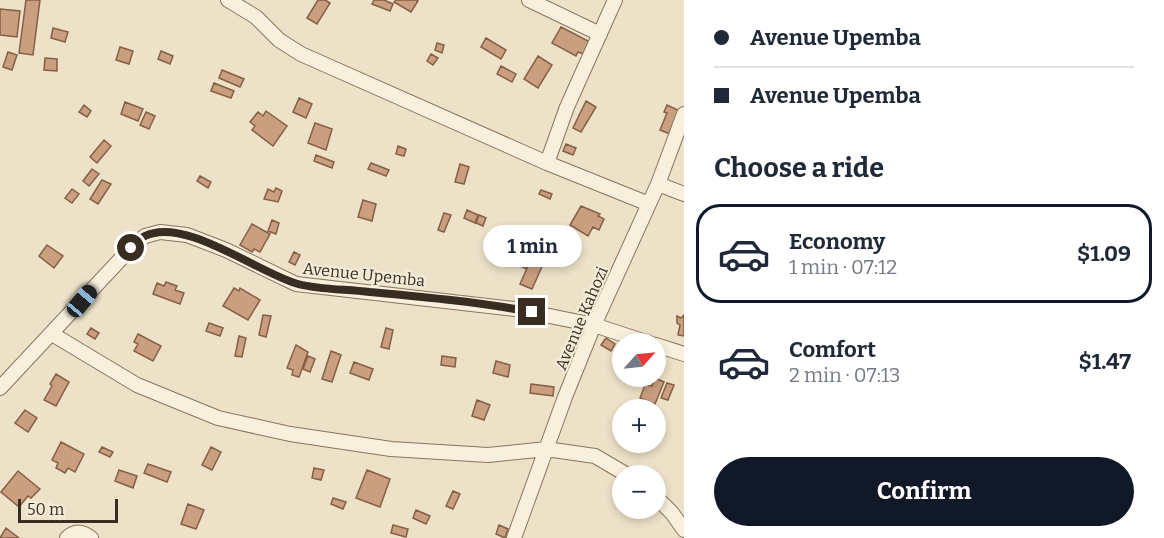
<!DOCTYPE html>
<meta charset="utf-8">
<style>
:root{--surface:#fff;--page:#f2f2f3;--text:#1f2937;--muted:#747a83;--line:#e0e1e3;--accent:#111827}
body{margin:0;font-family:Bitter,serif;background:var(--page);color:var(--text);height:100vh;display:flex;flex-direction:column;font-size:22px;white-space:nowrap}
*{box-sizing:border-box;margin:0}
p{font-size:20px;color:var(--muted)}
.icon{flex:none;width:33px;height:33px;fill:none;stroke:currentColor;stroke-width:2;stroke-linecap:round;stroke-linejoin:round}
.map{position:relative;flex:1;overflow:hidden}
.details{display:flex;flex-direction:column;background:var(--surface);width:480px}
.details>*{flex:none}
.guide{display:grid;align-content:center;height:132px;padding:0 30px;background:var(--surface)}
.needle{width:39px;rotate:63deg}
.controls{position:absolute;left:612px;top:333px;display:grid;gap:12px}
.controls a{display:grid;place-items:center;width:54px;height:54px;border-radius:50%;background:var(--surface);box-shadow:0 3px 9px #0003;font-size:30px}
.scale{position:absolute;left:18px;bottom:15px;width:100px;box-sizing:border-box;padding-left:6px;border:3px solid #392d21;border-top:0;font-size:16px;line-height:21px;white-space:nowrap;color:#392d21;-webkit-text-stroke:4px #f4ecd8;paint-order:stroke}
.end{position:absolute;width:27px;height:27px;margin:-14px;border:8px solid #392d21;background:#fff;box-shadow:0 0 0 3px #fff}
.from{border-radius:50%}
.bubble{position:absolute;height:42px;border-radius:21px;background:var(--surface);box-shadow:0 3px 9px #0003;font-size:20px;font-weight:700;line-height:42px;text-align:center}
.car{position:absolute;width:18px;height:36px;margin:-18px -9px;border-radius:8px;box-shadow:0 0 4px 2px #0007;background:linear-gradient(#222 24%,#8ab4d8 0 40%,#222 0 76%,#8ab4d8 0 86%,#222 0)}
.guide b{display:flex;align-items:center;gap:21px;height:57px;font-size:22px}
.guide b+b{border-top:2px solid var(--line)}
.guide i{width:15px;height:15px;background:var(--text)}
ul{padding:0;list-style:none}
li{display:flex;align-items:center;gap:18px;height:99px;margin:0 12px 9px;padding:0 18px;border:3px solid transparent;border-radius:24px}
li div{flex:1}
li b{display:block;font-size:22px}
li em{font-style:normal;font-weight:700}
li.current{border-color:var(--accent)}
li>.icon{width:54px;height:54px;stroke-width:1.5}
h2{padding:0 30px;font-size:27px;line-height:72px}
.primary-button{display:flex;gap:12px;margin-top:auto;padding:12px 30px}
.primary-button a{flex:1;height:69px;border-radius:36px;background:var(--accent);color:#fff;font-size:24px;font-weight:700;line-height:69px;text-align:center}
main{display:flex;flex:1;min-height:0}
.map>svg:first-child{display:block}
.building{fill:#c99f80;stroke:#865f45;stroke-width:1.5}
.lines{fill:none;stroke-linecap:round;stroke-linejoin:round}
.minor-casing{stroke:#88755e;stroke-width:16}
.minor{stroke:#f8efdc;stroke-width:14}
.route{stroke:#392d21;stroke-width:8}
.labels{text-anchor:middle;stroke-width:4.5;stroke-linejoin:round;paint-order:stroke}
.street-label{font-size:16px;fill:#392d21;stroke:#f4ecd8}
</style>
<main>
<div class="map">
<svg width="684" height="538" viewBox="0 0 684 538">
<rect width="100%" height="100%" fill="#ede2c8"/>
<!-- building -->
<path class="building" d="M26 0H40L33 55 19 53Z
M318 0H325L330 3 317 24 307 18Z
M374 0H384L393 4 390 11 372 4Z
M396 0H416L418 1 411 12 394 2Z
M0 9 20 11 17 37 0 35Z
M561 27 592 43 586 55 578 52 576 56 552 43Z
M53 28 68 32 65 42 51 38Z
M486 38 506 50 501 59 481 47Z
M437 43 444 45 442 53 435 50Z
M120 47 133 51 129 64 116 60Z
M161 51 173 56 170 64 158 59Z
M8 52 17 55 12 70 3 67Z
M431 54 438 58 433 65 427 61Z
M538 56 552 65 538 88 524 79Z
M45 58 57 59V71L44 70Z
M501 66 516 74 512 82 497 74Z
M222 70 244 79 240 87 219 78Z
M214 83 234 91 231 98 211 91Z
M299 98 312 104 306 118 293 112Z
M586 101 596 107 581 132 573 128Z
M125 102 143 109 138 121 121 114Z
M84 105 91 111 87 117 79 112Z
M667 105 680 111 670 134 660 130 667 113 664 112Z
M266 111 287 126 273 146 252 130 255 126 250 122 258 112 263 116Z
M146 112 155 116 149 129 140 125Z
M315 123 332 129 326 150 308 143Z
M104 140 111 146 97 163 90 157Z
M566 144 576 148 573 155 563 151Z
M398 146 406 149 404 156 396 154Z
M316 155 334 162 332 168 314 161Z
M371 163 389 170 386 176 368 169Z
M460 164 469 167 464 184 455 182Z
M92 169 99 174 89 186 83 181Z
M200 176 211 182 208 188 197 181Z
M102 180 111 184 98 204 90 199Z
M276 188 282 191 278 202 264 199 268 189 274 192Z
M72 189 79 194 72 203 65 198Z
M541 190 552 194 550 199 539 194Z
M363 200 376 204 372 221 358 217Z
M581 206 600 214 598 216 604 219 599 230 593 227 588 236 570 225Z
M467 210 478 215 475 223 464 218Z
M444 213 451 215 444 232 438 230Z
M479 215 486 218 483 226 476 223Z
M272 220 279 223 276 234 268 231Z
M252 224 270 234 260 252 254 249 252 252 240 245Z
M47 245 63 256 54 268 39 256Z
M294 252 300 255 295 265 289 262Z
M524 255 530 257 526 269 520 266Z
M533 255 545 260 532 289 520 284Z
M166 282 177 286 175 290 184 293 180 304 153 294 157 283 164 286Z
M234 288 239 291 240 288 260 300 248 320 223 306Z
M263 315 271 316 266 337 259 335Z
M684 315V336L678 335 680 325 677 323V316L681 318Z
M209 323 223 328 220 336 206 331Z
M91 328 99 333 95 339 87 334Z
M386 328 393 330 389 349 381 347Z
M138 334 161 346 153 361 134 351 138 344 134 342Z
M239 336 246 338 242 357 235 356Z
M606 338 615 344 611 351 601 345Z
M296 345 308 352 299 377 292 375 293 370 287 368Z
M331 351 341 355 332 382 322 379Z
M308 356 315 359 310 372 303 369Z
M442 356 456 358 455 367 441 365Z
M496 361 510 365 508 377 493 373Z
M354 362 373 369 369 380 350 373Z
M56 374 69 382 56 406 44 400 52 386 50 384Z
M655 378 664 382 655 404 640 398 645 385 652 386Z
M667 383 674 385 668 400 661 398Z
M531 384 554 387 553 396 530 393Z
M477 400 490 405 484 420 472 416Z
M25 410 37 418 28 432 15 423Z
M61 442 84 454 75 472 68 468 65 473 56 468 58 463 52 460Z
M102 447 113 452 110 457 99 452Z
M211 447 221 452 212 470 202 465Z
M148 464 171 472 167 482 144 473Z
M314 468 324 470 321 480 312 478Z
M119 470 137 476 133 488 115 481Z
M367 470 390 479 380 507 356 498Z
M18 471 40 489 31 498 28 496 19 507 1 492Z
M453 491 460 494 453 509 446 506Z
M333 498 346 502 343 509 331 504Z
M188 504 204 510 196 529 181 524Z
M416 510 430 516 426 524 413 518Z
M393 525 408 529 406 537 391 533Z
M499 525 508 529 505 538 496 534Z
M6 528 19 538H0Z"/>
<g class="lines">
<defs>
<path id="minor" d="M228 0 256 17 279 40 301 54 547 163 649 204
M529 0 600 34
M547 163 567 107 615 0
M658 184 684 194
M52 334 137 385 218 418 290 434 391 449 488 455 546 449 595 456 629 476
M656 345 684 354
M0 388 131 248 145 236 160 232 187 235 226 250 296 284 515 309 594 325 652 344
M656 497 672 513 684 530
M67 538C75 530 82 531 91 538
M514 538 565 397 594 325 658 184 684 114"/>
</defs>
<!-- minor casing -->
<use href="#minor" class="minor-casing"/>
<!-- minor -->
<use href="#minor" class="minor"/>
</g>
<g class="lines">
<!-- route -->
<path class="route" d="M131 248C135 244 140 238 145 236 184 216 260 274 298 284 321 290 346 289 370 292 424 297 479 302 532 312"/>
</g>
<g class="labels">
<!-- street labels -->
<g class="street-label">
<text transform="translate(364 274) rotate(6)" y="6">Avenue Upemba</text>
<text transform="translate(581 318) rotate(-67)" y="6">Avenue Kahozi</text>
</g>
</g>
</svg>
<div class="controls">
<a><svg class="needle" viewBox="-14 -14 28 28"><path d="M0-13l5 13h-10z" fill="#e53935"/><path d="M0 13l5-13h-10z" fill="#747a83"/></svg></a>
<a>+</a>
<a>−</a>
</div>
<div class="scale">50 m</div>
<i class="end from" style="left:131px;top:248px"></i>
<i class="end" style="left:532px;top:312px"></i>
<div class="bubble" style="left:483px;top:225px;width:99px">1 min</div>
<i class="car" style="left:82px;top:301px;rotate:40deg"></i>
</div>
<section class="details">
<div class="guide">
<b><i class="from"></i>Avenue Upemba</b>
<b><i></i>Avenue Upemba</b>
</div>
<h2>Choose a ride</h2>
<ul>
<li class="current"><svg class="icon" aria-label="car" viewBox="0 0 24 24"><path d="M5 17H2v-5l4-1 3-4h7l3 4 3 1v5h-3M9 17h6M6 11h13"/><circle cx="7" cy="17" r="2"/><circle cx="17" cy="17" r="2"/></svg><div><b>Economy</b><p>1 min · 07:12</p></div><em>$1.09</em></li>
<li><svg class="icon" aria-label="car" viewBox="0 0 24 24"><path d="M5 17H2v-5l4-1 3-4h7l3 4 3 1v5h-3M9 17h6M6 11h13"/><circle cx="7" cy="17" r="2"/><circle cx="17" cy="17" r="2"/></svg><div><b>Comfort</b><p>2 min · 07:13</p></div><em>$1.47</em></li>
</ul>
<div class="primary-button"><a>Confirm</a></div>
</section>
</main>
